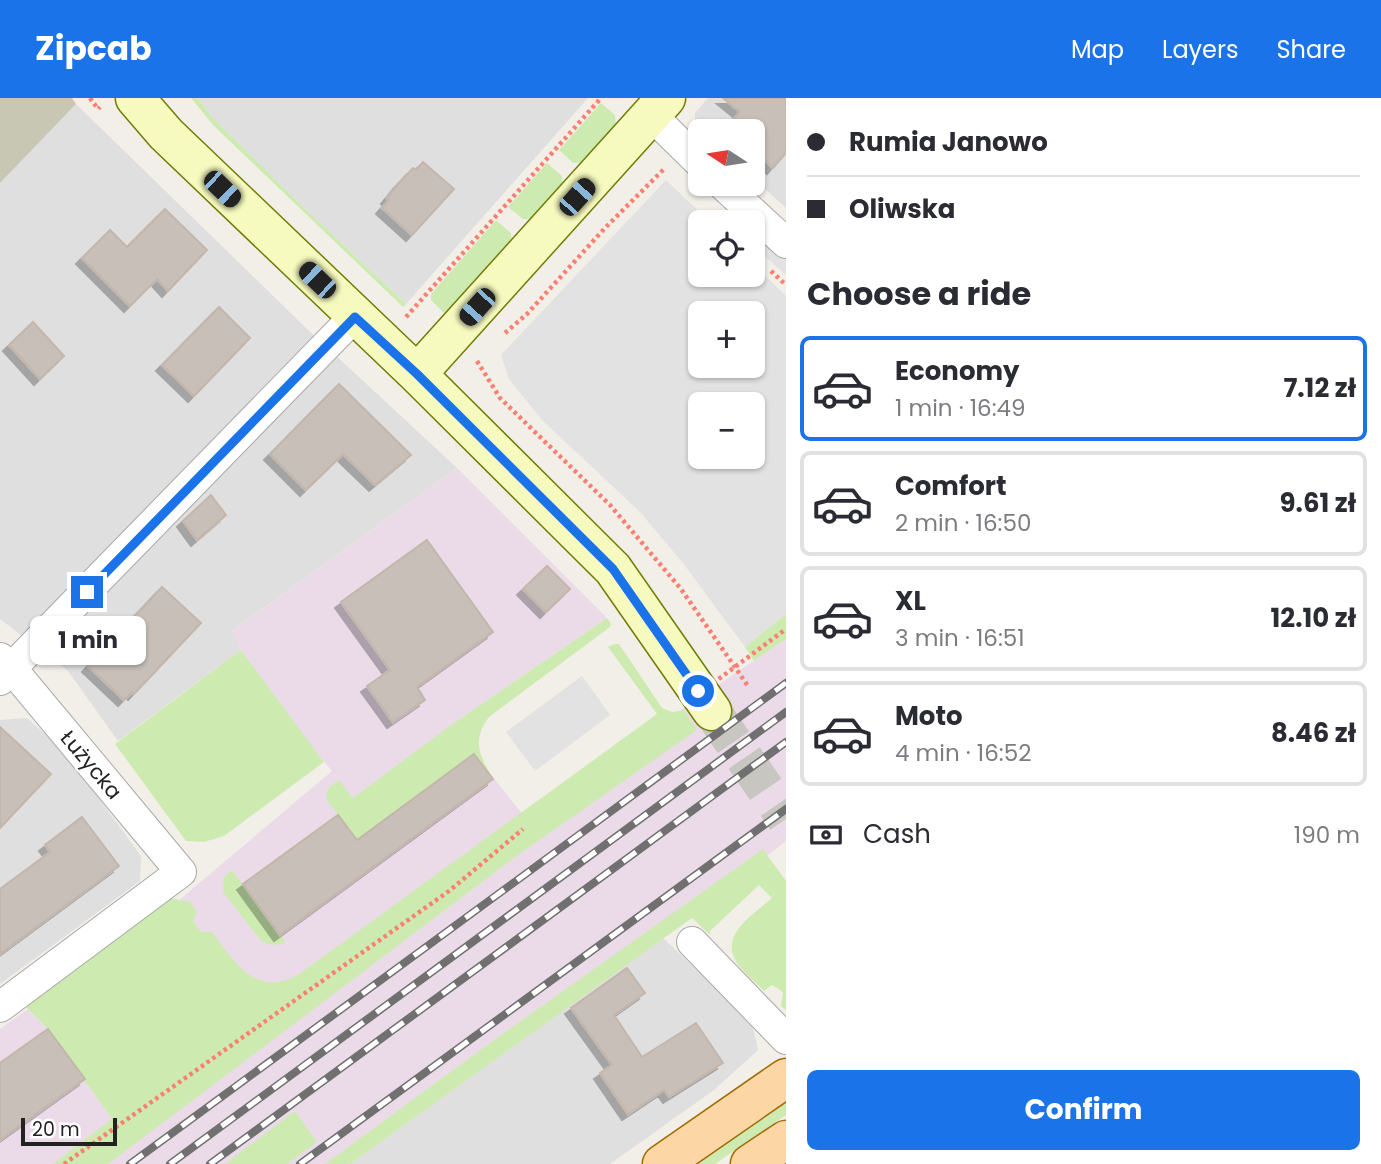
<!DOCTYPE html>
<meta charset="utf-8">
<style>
:root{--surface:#fff;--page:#f7f7f7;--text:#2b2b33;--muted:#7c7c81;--line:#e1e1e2;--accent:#1a73e8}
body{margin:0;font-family:Poppins,sans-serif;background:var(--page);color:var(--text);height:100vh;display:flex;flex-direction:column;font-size:26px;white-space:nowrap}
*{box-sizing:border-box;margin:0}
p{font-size:23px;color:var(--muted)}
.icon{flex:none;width:38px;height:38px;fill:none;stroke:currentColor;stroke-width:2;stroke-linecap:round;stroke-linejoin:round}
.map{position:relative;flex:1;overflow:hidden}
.drawer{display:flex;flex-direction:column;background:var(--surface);width:595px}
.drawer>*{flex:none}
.top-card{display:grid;align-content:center;height:154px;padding:0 21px;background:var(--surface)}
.needle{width:46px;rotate:282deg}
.buttons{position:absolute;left:688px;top:21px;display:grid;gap:14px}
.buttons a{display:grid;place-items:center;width:77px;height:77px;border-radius:10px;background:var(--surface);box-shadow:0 2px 5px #0004;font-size:35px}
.scale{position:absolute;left:21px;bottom:18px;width:96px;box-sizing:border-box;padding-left:7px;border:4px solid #222;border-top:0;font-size:19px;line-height:24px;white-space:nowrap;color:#222;-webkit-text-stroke:5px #fff;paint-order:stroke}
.end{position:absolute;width:32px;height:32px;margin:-16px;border:9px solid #1a73e8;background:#fff;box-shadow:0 0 0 4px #fff}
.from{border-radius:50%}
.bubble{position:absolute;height:49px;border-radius:10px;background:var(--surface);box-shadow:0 2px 5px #0004;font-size:23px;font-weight:700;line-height:49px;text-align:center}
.car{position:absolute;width:21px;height:42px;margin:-21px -10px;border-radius:9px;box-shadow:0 0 5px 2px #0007;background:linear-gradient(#222 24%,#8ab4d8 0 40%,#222 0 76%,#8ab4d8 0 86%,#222 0)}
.top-card b{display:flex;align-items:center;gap:24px;height:66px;font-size:26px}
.top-card b+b{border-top:2px solid var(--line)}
.top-card i{width:18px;height:18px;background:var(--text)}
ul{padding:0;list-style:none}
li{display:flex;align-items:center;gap:21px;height:105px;margin:0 14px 10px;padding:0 7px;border:4px solid var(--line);border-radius:10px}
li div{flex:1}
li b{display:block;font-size:26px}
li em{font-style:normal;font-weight:700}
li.selected{border-color:var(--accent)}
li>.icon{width:63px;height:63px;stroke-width:1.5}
h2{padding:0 21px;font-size:32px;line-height:84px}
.pay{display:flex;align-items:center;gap:18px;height:77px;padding:0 21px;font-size:26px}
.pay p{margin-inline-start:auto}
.button{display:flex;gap:14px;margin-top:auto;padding:14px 21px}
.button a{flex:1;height:80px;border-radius:10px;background:var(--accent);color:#fff;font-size:28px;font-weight:700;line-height:80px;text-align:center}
header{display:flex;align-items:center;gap:42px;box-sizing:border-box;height:98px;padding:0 35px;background:var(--accent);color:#fff}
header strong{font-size:33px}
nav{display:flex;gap:38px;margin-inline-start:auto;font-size:24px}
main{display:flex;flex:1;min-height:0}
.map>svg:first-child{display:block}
.residential{fill:#e0dfdf}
.industrial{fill:#ebdbe8}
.construction{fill:#c7c7b4}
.grass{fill:#cdebb0}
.parking{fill:#e2e2e2;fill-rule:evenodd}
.building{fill:#c7bfb8;stroke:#c4b6ab;stroke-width:2;filter:url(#shadow)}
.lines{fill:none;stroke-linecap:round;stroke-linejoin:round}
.secondary-tunnel{stroke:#c8c6c1;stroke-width:38;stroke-dasharray:38 19;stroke-linecap:butt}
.street-casing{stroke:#a9a9a9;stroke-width:32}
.secondary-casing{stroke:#707d05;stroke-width:41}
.primary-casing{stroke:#a06b00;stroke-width:41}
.path{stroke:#fa8072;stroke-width:4.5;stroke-dasharray:3.5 3.5;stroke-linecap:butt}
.street{stroke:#fff;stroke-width:30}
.secondary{stroke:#f7fabf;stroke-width:38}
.primary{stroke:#fcd6a4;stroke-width:38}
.rail-casing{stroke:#707070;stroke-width:8}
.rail{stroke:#fff;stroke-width:5;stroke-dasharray:16;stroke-linecap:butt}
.path-bridge{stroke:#fa8072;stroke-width:4.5;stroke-dasharray:3.5 3.5;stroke-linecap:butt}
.route{stroke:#1a73e8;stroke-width:9}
.labels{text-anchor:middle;stroke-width:5;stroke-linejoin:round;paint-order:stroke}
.street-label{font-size:21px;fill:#222;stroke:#fff}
</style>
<header>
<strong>Zipcab</strong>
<nav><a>Map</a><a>Layers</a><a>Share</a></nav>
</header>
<main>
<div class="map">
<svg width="786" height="1066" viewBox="0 0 786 1066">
<defs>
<filter id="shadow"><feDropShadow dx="-6" dy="6" stdDeviation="0" flood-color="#0004"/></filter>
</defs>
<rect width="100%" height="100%" fill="#f2efe9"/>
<!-- residential -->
<path class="residential" d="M197 0H588L406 206 301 107 212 19Z
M708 0H786V110L753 80 752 33 698 32 695 21V15Z
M76 6 305 229 457 370 232 533 241 552 118 643 68 573 0 521V85Z
M27 620 64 653 141 758 140 783 0 886V622Z
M663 840 752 925 758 952 714 992 610 1066H350Z"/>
<!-- industrial -->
<path class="industrial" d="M457 370 607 520 451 627 524 718 786 541V743L663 840 350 1066H0V931L28 911 48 931 112 1021 178 803 332 673 301 636 241 552 231 534Z"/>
<!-- construction -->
<path class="construction" d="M0 0H72L76 6 0 85Z"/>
<!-- grass -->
<path class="grass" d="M191 0H197L212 19 301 107 406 206 403 209 214 28Z
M601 5 615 17 616 32 588 64 573 65 559 52Z
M547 65 562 78V93L537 121H523L508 109Z
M496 122 511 135 512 149 449 220 431 202V196Z
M786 516V541L754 563 745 549Z
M607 520 611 526 610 529 489 619C471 643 480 658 493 681L474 657 357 742 329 705C323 693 329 689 339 682L353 700 451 627Z
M614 546H619L662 610 673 614 684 612 697 632 522 754 108 1066H53L112 1021 48 931 23 906 170 800 190 804 197 814 193 823 201 834H212C235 864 255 900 298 877L657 616 608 549Z
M241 552 324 664 224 738 204 744 186 743 115 646Z
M763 751 786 783V912L781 908 783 894 772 887 764 893C755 884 744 875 737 865 718 837 754 816 772 800L759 787 710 833V837L692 820 350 1066H325L497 940Z
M232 772 286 845 273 847 261 843 223 794 224 779Z
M786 1005V1017L715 1066H695Z
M295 1013 317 1044 287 1066H225Z"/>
<!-- parking -->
<path class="parking" d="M666 82 710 124H700V177H752L753 166 786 198V516L745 549 683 465 639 413 542 322 509 281 501 257ZM700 215H752V268H700ZM700 306H752V359H700Z
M752 131 786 161V177L753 148Z
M582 578 610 617 535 673 506 634Z"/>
<!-- building -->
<path class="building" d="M723 0H786V55L773 70 752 51V33H723L740 14Z
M423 64 454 91 412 137 382 110 389 102 387 100 400 84 413 70 416 72Z
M165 111 207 152 168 193 157 181 130 208 82 160 110 132 127 149Z
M219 209 250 240 194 298 162 267Z
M33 224 64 258 40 281 9 247Z
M339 286 411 357 375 387 343 356 306 392 270 356Z
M211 397 226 417 197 442 183 423Z
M427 442 493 534 417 589 425 602 393 624 367 588 390 572 341 504Z
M547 468 570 491 546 514 523 491Z
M162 489 201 525 134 596 132 594 124 602 88 568Z
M0 629 51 676 0 730Z
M474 656 493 681 280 837 243 786 338 717 357 742Z
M82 719 119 768 0 856V791L50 754 45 747Z
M627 870 645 895 614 917 642 959 696 925 723 965 669 999 664 992 628 1016 600 975 612 967 571 910Z
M48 931 85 981 0 1042V965Z"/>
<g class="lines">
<!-- secondary-tunnel -->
<path class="secondary-tunnel" d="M712 613 786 721"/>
<defs>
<path id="street" d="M651 17 700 65
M722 86 786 145
M0 560 12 571 181 774 0 909
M0 582 354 219
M692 844 786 941"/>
<path id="secondary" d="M135 0 166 36 417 276 613 471 712 613
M417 276 666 0"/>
<path id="primary" d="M662 1066 786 980
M750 1066 786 1042"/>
</defs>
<!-- street casing -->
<use href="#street" class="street-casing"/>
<!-- secondary casing -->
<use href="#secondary" class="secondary-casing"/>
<!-- primary casing -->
<use href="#primary" class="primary-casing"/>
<!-- path -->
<path class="path" d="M90 0 98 11 100 9
M771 173 786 187
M406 219 601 0
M505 235 527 216 605 130 665 70
M477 263 500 300 610 407 681 491 748 588
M64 1066 449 793 523 731"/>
<!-- street -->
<use href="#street" class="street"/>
<!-- secondary -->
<use href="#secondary" class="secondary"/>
<!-- primary -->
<use href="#primary" class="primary"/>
<defs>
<path id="rail" d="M130 1066 786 585
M170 1066 786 614
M210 1066 786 644
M300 1066 786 711"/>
</defs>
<!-- rail casing -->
<use href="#rail" class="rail-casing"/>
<!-- rail -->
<use href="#rail" class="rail"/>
<!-- path-bridge -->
<path class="path-bridge" d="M685 606 786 531"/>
</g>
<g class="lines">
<!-- route -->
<path class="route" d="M87 494 355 219 417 276 613 471 698 593"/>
</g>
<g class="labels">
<!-- street labels -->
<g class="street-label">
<text transform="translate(91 667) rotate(50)" y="7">Łużycka</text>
</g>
</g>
</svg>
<div class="buttons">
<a><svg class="needle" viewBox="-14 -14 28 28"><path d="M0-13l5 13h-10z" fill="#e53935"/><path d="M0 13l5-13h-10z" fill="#7c7c81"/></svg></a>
<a><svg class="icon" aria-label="locate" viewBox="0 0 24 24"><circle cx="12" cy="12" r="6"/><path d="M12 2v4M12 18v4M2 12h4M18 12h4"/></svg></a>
<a>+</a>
<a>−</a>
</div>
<div class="scale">20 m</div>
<i class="end from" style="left:698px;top:593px"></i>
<i class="end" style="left:87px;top:494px"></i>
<div class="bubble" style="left:30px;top:518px;width:116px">1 min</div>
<i class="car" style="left:222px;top:91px;rotate:134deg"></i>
<i class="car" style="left:577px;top:99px;rotate:42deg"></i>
<i class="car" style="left:317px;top:182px;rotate:314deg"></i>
<i class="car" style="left:477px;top:209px;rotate:222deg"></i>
</div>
<section class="drawer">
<div class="top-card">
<b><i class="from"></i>Rumia Janowo</b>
<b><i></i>Oliwska</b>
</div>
<h2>Choose a ride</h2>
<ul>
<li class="selected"><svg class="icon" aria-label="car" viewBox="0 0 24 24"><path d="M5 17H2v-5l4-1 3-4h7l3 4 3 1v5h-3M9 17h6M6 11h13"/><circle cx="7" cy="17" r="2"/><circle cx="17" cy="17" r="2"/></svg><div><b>Economy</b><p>1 min · 16:49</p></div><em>7.12 zł</em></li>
<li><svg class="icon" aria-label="car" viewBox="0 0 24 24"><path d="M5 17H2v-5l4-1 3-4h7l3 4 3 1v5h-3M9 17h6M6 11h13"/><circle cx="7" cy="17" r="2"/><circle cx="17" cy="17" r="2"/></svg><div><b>Comfort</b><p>2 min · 16:50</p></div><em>9.61 zł</em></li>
<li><svg class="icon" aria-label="car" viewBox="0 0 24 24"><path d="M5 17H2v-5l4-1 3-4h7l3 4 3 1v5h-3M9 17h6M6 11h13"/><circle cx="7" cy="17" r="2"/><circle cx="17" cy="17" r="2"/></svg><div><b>XL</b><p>3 min · 16:51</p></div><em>12.10 zł</em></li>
<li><svg class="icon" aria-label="car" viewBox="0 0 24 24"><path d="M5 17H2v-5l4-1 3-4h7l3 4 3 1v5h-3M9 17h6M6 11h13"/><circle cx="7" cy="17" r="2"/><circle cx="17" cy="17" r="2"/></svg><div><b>Moto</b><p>4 min · 16:52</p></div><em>8.46 zł</em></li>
</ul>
<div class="pay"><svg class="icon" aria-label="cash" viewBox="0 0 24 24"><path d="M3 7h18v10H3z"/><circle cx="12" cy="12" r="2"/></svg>Cash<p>190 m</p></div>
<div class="button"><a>Confirm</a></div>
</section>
</main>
